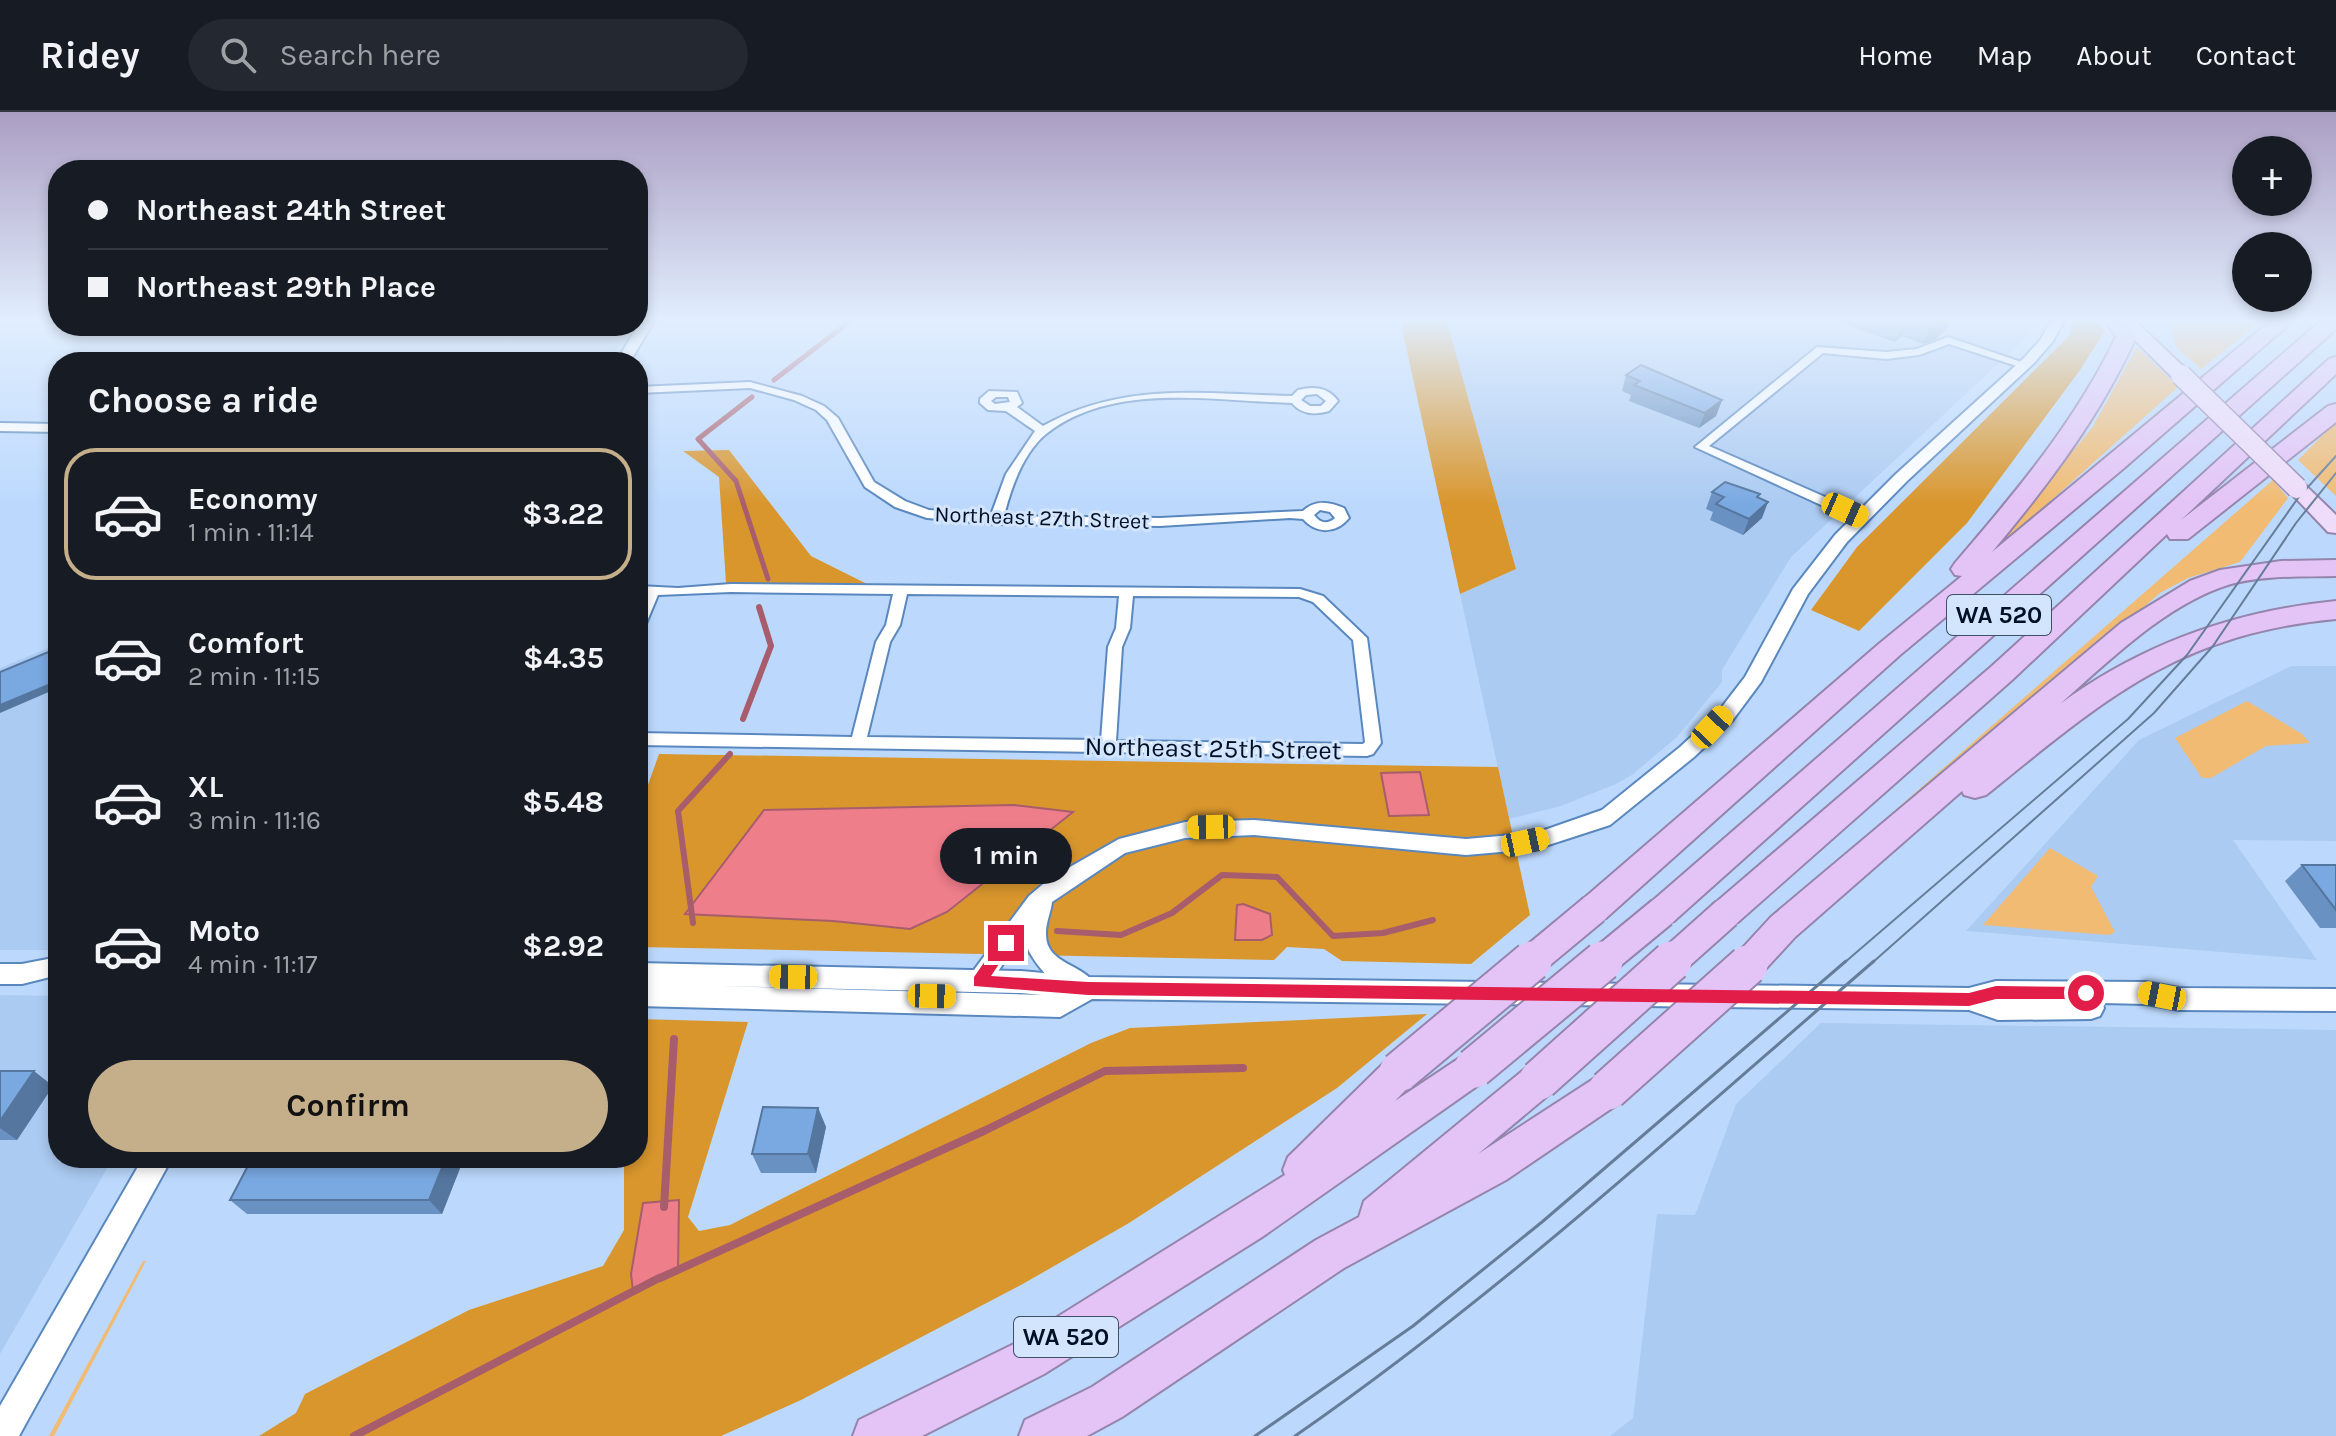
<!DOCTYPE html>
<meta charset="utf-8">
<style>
:root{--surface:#171b24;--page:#242831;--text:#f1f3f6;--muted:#9ea1a6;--line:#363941;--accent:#c4af8a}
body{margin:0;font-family:Karla,sans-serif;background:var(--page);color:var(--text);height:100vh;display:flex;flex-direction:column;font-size:30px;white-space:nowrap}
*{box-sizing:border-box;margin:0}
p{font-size:26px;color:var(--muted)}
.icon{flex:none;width:44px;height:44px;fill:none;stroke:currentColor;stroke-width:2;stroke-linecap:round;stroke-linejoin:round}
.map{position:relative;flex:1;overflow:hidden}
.sheet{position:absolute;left:48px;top:240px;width:600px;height:816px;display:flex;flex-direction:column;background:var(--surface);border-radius:32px;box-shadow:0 4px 12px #0003}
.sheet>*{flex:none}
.guide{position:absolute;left:48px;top:48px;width:600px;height:176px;border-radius:32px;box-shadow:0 4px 12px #0003;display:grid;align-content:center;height:176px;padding:0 40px;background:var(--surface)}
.fabs{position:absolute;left:2232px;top:24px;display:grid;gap:16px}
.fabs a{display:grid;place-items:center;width:80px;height:80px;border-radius:50%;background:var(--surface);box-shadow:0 4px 12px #0003;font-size:40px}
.end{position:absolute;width:36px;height:36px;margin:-18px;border:10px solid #e11d48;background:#fff;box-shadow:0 0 0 4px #fff}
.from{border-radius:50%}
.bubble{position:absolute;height:56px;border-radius:28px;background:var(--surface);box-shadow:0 4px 12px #0003;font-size:26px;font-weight:700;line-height:56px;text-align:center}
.car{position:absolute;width:24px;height:48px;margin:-24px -12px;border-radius:10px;box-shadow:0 0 6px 2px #0007;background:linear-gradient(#f5c518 24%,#345 0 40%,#f5c518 0 76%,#345 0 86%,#f5c518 0)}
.guide b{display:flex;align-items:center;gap:28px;height:76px;font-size:30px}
.guide b+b{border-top:2px solid var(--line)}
.guide i{width:20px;height:20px;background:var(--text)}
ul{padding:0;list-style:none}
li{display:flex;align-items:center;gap:24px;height:132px;margin:0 16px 12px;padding:0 24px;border:4px solid transparent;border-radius:32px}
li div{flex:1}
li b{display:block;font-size:30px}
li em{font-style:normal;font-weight:700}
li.current{border-color:var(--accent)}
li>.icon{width:72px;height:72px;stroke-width:1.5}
h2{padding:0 40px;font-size:36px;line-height:96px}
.action{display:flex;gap:16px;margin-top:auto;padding:16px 40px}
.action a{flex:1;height:92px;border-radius:48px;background:var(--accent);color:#111;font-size:32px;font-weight:700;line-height:92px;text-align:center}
header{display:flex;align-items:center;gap:48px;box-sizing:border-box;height:112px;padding:0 40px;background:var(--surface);border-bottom:2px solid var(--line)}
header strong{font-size:38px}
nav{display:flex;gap:44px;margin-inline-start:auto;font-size:28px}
.search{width:560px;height:72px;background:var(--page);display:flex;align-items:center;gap:20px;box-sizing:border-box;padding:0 28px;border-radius:44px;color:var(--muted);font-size:30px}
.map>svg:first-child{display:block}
.built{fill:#accbf2}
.green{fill:#f1bb73}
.forest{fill:#d9962d;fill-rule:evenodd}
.water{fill:#ef7e8b;stroke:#a85d6c;stroke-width:2}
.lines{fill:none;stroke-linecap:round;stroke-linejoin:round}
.stream-far2{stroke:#a85d6c;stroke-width:5}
.stream-far1{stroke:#a85d6c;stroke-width:6}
.stream{stroke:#a85d6c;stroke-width:8}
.minor-casing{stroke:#5a88be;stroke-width:4}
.tertiary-casing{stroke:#5a88be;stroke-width:4}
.secondary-casing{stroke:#5a88be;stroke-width:4}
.primary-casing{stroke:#9585ac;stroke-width:4}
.motorway-casing{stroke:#9585ac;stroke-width:4}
.minor{fill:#fff;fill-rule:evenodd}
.tertiary{fill:#fff;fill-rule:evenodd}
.secondary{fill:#fff;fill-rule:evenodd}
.primary{fill:#efdcfa;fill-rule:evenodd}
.motorway{fill:#e4c4f6;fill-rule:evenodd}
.tram-far1{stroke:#667d9a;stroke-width:2}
.tram{stroke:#667d9a;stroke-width:3}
.primary-bridge-casing{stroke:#9585ac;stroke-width:23;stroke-linecap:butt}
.motorway-bridge-far1-casing{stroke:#9585ac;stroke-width:34;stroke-linecap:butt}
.motorway-bridge-casing{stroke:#9585ac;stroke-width:43;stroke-linecap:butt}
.primary-bridge{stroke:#efdcfa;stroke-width:20}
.motorway-bridge-far1{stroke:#e4c4f6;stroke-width:30}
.motorway-bridge{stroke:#e4c4f6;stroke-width:39}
.wall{fill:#6991c2}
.shaded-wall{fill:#55769e}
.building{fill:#7aa9e2;stroke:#55769e;stroke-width:2}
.route{fill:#e11d48}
.labels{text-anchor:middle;stroke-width:6;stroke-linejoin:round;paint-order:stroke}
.far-street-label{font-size:22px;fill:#011024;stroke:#d2e5fd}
.shield{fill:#d2e5fd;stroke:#405065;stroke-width:2}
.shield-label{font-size:24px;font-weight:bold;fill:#011024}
.street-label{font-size:26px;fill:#011024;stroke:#d2e5fd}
</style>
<header>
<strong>Ridey</strong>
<div class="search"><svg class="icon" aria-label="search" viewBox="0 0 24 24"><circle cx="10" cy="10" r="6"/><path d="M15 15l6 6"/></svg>Search here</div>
<nav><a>Home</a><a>Map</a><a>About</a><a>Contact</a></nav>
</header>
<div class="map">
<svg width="2336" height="1324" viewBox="0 0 2336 1324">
<rect width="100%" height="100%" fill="#bcd9fd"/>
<!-- built -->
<path class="built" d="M1446 207H2035L2029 223 1791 445 1722 558V570L1677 625 1632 663 1616 672 1561 694 1509 707 1460 482 1516 457Z
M58 532V838H0V556Z
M2291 554H2336V729L2233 728 2317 848 1966 819 2139 628Z
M0 883 58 884V1046H113L0 1242Z
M1821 911 2336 918V1324H1610L1633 1306 1657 1102 1695 1103 1736 992Z"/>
<!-- green -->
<path class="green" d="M2168 207H2264L2201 257 2176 235Z
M2137 235 2178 275 1989 444 1986 443 2092 316Z
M2336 310V384L2298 348Z
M2273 368 2288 386 2240 450 2188 466 2160 481 1869 735 1860 729Z
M2247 589 2302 622 2310 631 2266 634 2211 666H2202L2175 626Z
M2050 736 2098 764 2091 775 2115 820 2109 823 1983 813Z
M143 1149H146L54 1324H49Z"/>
<!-- forest -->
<path class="forest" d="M1400 207H1446L1516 457 1460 482Z
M2072 207H2094L2105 219 2080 258 1967 411 1859 519 1811 498 1857 435 2070 223Z
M729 338 811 444 869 473 726 471 719 365 683 339Z
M659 642 1498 655 1530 803 1471 852 1342 849 1324 837 1287 835 1274 848 638 835V701ZM1014 693 1072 701 948 800 910 817 833 809 686 802 764 698Z
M1427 902 1337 976 1129 1111 1021 1173 801 1288 721 1324H259L296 1301 305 1282 469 1198 603 1154 624 1118V1046H638V907L748 910 688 1105 699 1119 730 1113 1091 931 1130 916Z"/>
<!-- water -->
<path class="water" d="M1420 660 1429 703 1389 704 1381 661Z
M1014 693 1073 700 947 800 910 817 833 809 685 802 764 698Z
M1243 792 1270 802 1272 823 1262 828H1235L1237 793Z
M679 1088 678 1158 633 1179 631 1162 643 1091Z"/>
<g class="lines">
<!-- stream-far2 -->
<path class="stream-far2" d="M774 268 853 207
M752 285 698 327 736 369 768 467"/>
<!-- stream-far1 -->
<path class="stream-far1" d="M743 607 771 534 759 495
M693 811 678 699 730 642
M1057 819 1121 823 1172 801 1222 763 1277 765 1333 824 1383 821 1433 808"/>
<!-- stream -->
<path class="stream" d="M664 1095 674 927
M660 1166 986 1018 1105 959 1243 956
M354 1324 659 1166"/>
<defs>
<path id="minor" d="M1948 225 2030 253 2020 255 1949 232 1919 243 1886 247 1823 241 1709 334 1866 403V409H1856L1695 335 1817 235 1886 240 1917 237Z
M750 270 802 284 824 294 838 306 874 370 905 389 929 398 991 403 1006 362 1035 319 1006 299 988 298 980 291V287L989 279 1017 280 1022 291 1017 295 1043 314C1123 269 1204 282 1292 284L1298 278C1314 274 1328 275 1338 289L1329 299C1315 303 1302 303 1292 291 1214 289 1112 269 1046 322 1023 341 1011 376 1004 404L1160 406 1303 399C1315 387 1330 390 1344 396L1349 406C1336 422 1316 422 1303 407L1290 406 1160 414 996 412 927 406 895 395 865 375 827 308 816 298 794 288 750 276 638 281V275ZM1306 283 1317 282 1326 289 1321 294H1310L1301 288ZM996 285H1008L1010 290 995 292 991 289ZM1320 398 1330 400 1335 406C1327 413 1320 411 1314 403Z
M0 311 58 312V320L0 319Z
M638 374 645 378 643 384 638 385Z
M731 472 1300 477 1323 484 1367 526 1381 631 1373 642 1367 644 638 633V621L852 625 876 530 886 513 893 482 731 480 658 483 645 514 638 519V498L645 483 638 482V474L678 476ZM907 482 1119 484 1116 516 1108 535 1101 628 867 625 890 530 900 513ZM1133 484 1299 485 1313 490 1353 528 1365 630 1363 632 1116 629 1122 535 1130 516Z"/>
<path id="tertiary" d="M642 207H655L630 250H616Z
M2052 207H2065L2053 229 2034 251 1907 369 1847 430 1808 482 1761 570 1732 609 1694 645 1610 713 1536 737 1466 743 1254 723 1185 726 1125 741 1052 790C1051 800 1046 810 1046 821 1045 853 1084 851 1096 874L1092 881C1064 891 1027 848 1023 822L987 876 979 879 971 876 968 869 971 862 1029 784 1049 767 1119 727 1185 710 1254 708 1466 727 1536 721 1602 698 1680 635 1718 600 1745 565 1793 477 1835 423 1896 362 2024 246 2041 227Z
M58 845V863L22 872H0V852H22Z"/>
<path id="secondary" d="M638 851 1021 859 1088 865 1969 876 1996 869 2146 870 2179 876 2336 877V899L2179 898 2146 892 2102 891 2104 896 2100 904 2091 907 1998 908 1969 898 1092 887 1060 905 638 894ZM719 874 1021 881 1042 883Z
M143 1046H172L19 1324H0V1294Z"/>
<path id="primary" d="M2114 207H2133L2188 259 2190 263 2188 267H2174Z
M2297 370 2304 372 2336 403V421L2328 420 2290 380 2287 376 2290 372Z"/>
<path id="motorway" d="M2104 207H2124L2136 225C2100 305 2048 373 1992 440L2273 207H2295L2124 356 1900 543 1606 806 1594 810 1582 806 1578 797 1582 788 1880 531 1962 464 1955 463 1951 457 1955 451C2016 380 2075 310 2116 225Z
M2323 207H2336V217L1674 809 1662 813 1650 809 1646 800 1650 791Z
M2336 245V262L2181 408 2328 294 2336 292V310L2188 427H2170L2167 422 2012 568 1738 810 1726 814 1714 810 1709 801 1714 792 1992 554 2329 247Z
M2336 448V464C2302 465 2264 463 2231 472 2167 491 2109 549 2060 592 2142 532 2235 499 2336 489V507C2177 522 2104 588 1986 683L1975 686 1964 683 1962 679 1795 825 1760 863 1748 867 1736 863 1731 853 1736 843 1771 805 2121 511 2190 469 2220 458 2281 449Z
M1474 940 1487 945 1492 956 1487 967 1262 1125 1044 1262 922 1324H853L859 1308 1014 1232 1285 1063 1283 1058 1288 1045 1386 949 1399 944 1412 949 1417 960 1412 971 1395 989 1461 945Z
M1539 952 1552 956 1557 968 1552 980 1478 1042 1595 966 1608 961 1621 966 1626 978 1621 990 1506 1068 1344 1156 1122 1305 1087 1324H1019L1025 1308 1092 1275 1316 1128 1359 1105 1364 1089 1526 956Z"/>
</defs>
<!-- minor casing -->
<use href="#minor" class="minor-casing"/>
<!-- tertiary casing -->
<use href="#tertiary" class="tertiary-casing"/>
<!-- secondary casing -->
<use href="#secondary" class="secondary-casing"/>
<!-- primary casing -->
<use href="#primary" class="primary-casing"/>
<!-- motorway casing -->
<use href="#motorway" class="motorway-casing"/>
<!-- minor -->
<use href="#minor" class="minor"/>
<!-- tertiary -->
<use href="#tertiary" class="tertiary"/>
<!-- secondary -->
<use href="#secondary" class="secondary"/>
<!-- primary -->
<use href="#primary" class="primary"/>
<!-- motorway -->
<use href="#motorway" class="motorway"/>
<!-- tram-far1 -->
<path class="tram-far1" d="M1844 851 2128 607 2187 543 2298 386 2336 344
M1872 851 2154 601 2213 534 2296 411 2336 361"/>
<!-- tram -->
<path class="tram" d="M1255 1324 1413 1214 1542 1110 1846 849
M1295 1324C1500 1182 1685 1012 1874 849"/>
<defs>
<path id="primary-bridge" d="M2181 263 2297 376"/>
<path id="motorway-bridge-far1" d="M1529 851 1594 797
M1600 851 1662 800
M1670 851 1726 801"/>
<path id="motorway-bridge" d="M1474 956 1603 849
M1399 960 1532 849
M1539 968 1672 849
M1608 978 1748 853"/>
</defs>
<!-- primary-bridge casing -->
<use href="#primary-bridge" class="primary-bridge-casing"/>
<!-- motorway-bridge-far1 casing -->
<use href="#motorway-bridge-far1" class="motorway-bridge-far1-casing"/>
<!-- motorway-bridge casing -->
<use href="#motorway-bridge" class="motorway-bridge-casing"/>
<!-- primary-bridge -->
<use href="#primary-bridge" class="primary-bridge"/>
<!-- motorway-bridge-far1 -->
<use href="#motorway-bridge-far1" class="motorway-bridge-far1"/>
<!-- motorway-bridge -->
<use href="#motorway-bridge" class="motorway-bridge"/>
</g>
<!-- wall -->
<path class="wall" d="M1829 207H1952L1947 216 1936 227 1923 232 1902 224 1895 230Z
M1626 263 1722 288 1716 304 1699 316 1629 289 1631 283 1622 279Z
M1712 380 1759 386 1762 406 1743 423 1710 408 1713 400 1706 397Z
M2302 753H2336V816H2320L2285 769Z
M0 959 53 974 17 1028H0Z
M818 996 826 1015 816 1061H761L752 1042Z
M464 1046 442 1102H247L230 1088Z"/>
<!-- shaded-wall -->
<path class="shaded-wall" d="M1908 207H1910L1902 224 1895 230 1904 210Z
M1945 207H1952L1947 216 1936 227 1923 232 1932 211Z
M1722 288 1716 304 1699 316 1705 301Z
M1768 390 1762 406 1743 423 1749 407Z
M58 569V576L0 601V593Z
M34 959 53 974 17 1028 0 1016V1009Z
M818 996 826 1015 816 1061 808 1042Z
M446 1046H464L442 1102 429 1088Z"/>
<!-- building -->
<path class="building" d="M1894 207H1908L1904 210Z
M1918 207H1945L1932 211Z
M1641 253 1722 288 1705 301 1634 273 1640 269 1626 263Z
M1725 370 1760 382 1757 385 1768 390 1749 407 1716 392 1724 385 1712 380Z
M58 536V569L0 593V560Z
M2302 753H2336V798Z
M0 959H34L0 1009Z
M763 995 818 996 808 1042H752Z
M252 1046H446L429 1088H230Z"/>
<!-- sky -->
<linearGradient id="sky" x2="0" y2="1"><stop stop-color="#ab9ec3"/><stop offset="0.53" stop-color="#e1eefe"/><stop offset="1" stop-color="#e1eefe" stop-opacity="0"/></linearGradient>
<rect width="2336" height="392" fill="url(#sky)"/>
<!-- route -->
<path class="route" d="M1006 825 1013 831 991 864 1088 870 1969 881 1996 874 2086 875 2093 881 2086 887H1996L1969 894 1088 883 974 874V865L1001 826Z"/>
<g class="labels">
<!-- far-street labels -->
<g class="far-street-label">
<text transform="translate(1042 405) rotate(2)" y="8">Northeast 27th Street</text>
</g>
<!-- shield labels -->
<g class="shield">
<rect x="1947" y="483" width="104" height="40" rx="6"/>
<rect x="1014" y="1205" width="104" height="40" rx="6"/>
</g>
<g class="shield-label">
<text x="1999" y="511">WA 520</text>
<text x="1066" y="1233">WA 520</text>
</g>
<!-- street labels -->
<g class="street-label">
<text transform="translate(1213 636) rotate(1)" y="9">Northeast 25th Street</text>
</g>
</g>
</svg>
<div class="fabs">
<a>+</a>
<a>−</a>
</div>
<i class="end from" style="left:2086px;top:881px"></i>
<i class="end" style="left:1006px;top:831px"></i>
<div class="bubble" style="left:940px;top:716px;width:132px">1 min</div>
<i class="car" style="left:1845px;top:398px;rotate:114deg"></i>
<i class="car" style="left:1712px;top:615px;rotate:43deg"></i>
<i class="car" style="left:1211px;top:715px;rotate:269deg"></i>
<i class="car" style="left:1525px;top:730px;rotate:78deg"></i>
<i class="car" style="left:793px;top:865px;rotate:271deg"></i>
<i class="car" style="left:932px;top:884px;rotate:91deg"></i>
<i class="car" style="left:2162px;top:884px;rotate:281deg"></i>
<div class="guide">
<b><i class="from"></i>Northeast 24th Street</b>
<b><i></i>Northeast 29th Place</b>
</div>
<section class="sheet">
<h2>Choose a ride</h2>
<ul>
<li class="current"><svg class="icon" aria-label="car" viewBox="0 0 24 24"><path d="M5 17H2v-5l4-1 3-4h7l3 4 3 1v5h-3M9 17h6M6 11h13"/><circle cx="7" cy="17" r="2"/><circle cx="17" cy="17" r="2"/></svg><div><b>Economy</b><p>1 min · 11:14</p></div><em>$3.22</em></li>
<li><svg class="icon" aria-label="car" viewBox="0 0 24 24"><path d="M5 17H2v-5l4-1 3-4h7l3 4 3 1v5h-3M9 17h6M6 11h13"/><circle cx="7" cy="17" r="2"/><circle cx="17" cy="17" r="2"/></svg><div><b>Comfort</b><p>2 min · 11:15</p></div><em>$4.35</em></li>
<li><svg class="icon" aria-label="car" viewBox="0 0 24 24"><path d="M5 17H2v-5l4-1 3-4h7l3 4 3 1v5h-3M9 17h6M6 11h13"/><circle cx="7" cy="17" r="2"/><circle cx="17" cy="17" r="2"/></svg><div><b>XL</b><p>3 min · 11:16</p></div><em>$5.48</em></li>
<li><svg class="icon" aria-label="car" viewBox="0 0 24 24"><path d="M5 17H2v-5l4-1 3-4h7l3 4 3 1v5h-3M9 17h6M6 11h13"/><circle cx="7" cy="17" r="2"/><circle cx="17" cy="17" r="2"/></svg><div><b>Moto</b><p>4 min · 11:17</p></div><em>$2.92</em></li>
</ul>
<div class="action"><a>Confirm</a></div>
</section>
</div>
